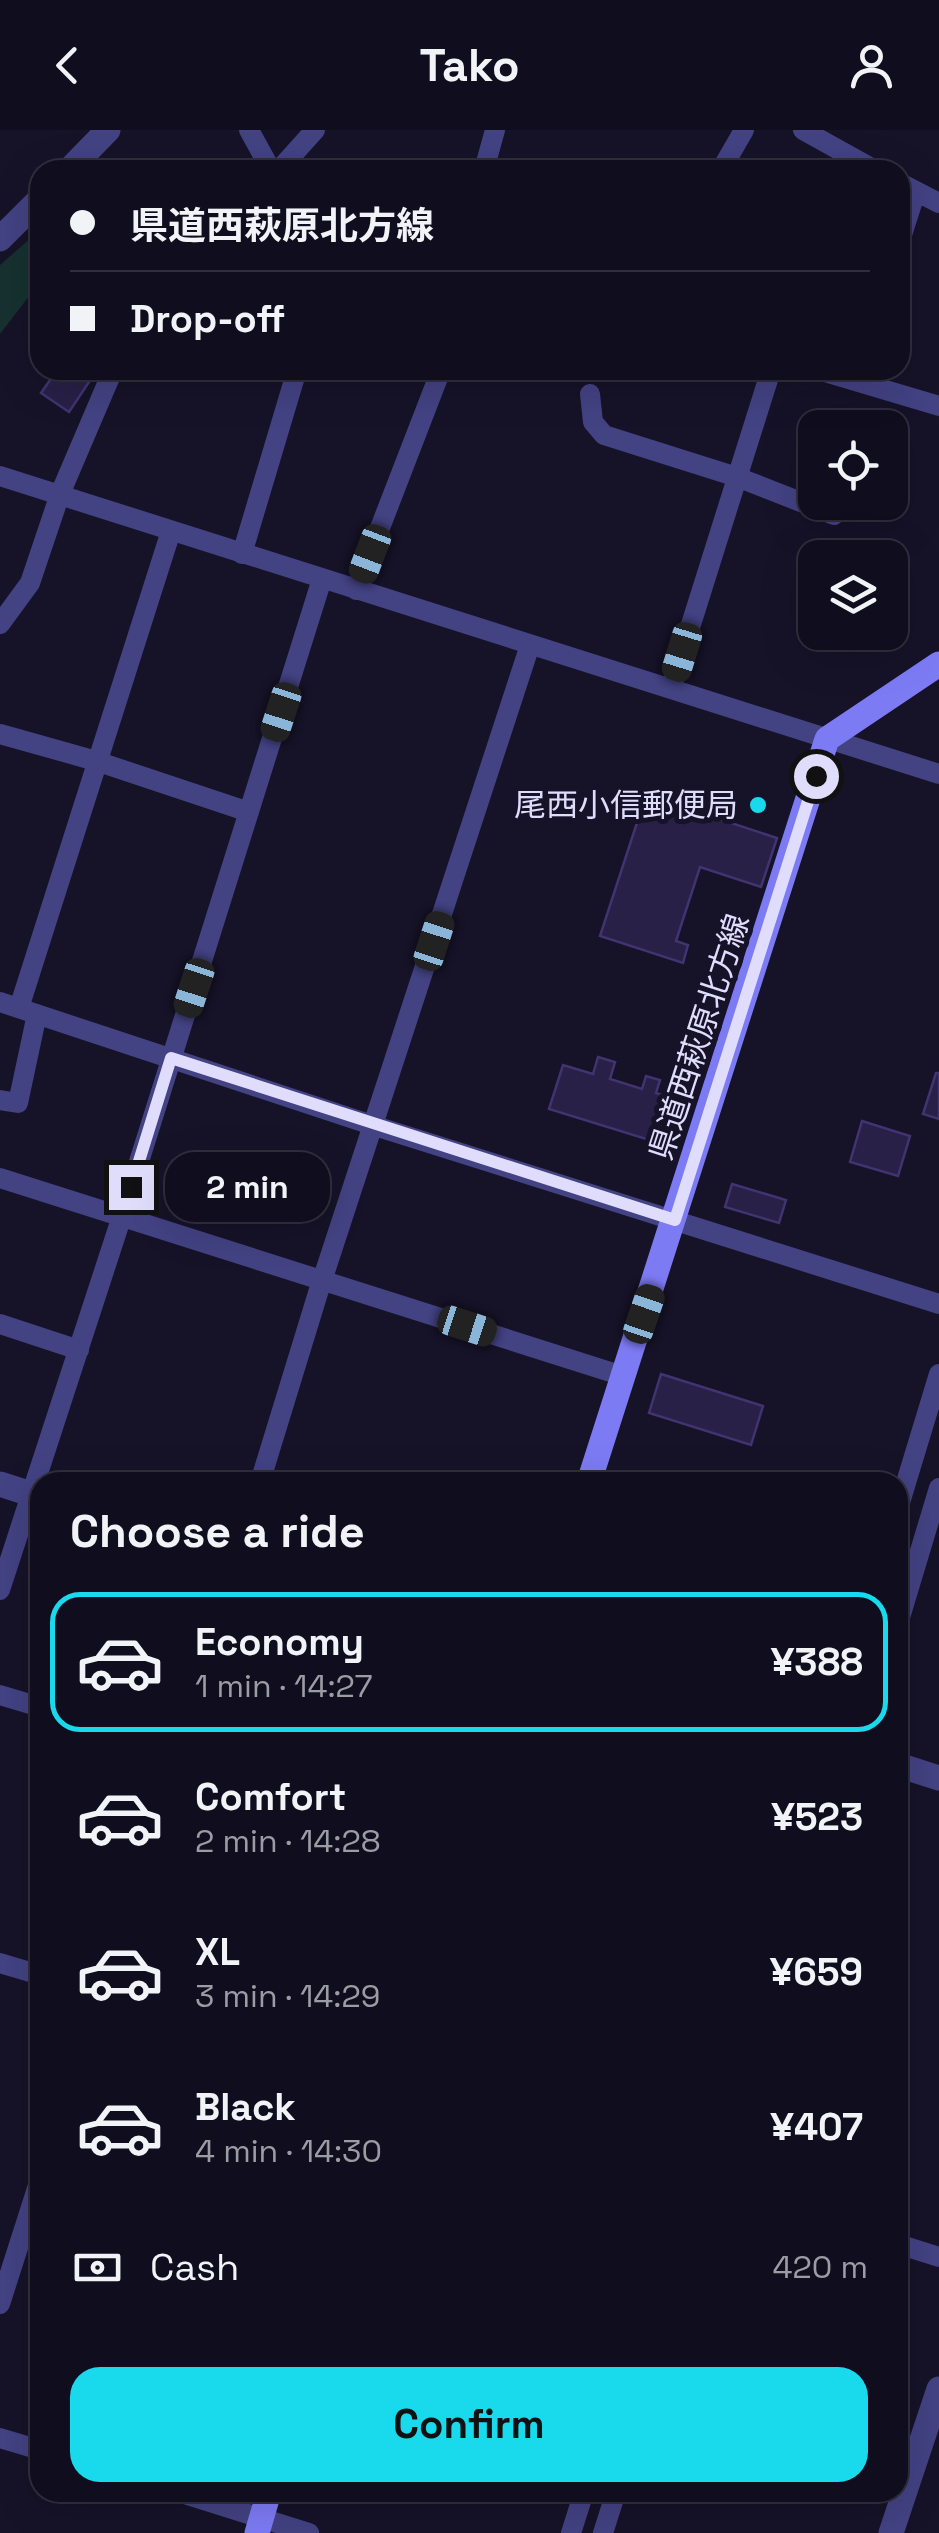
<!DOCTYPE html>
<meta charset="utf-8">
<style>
:root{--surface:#100e1e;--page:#1e1c2b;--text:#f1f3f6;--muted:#9c9ca4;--line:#302e3c;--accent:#19d9ec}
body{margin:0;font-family:"Space Grotesk","Noto Sans JP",sans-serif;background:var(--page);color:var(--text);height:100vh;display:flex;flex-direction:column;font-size:38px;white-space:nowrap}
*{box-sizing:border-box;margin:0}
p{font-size:32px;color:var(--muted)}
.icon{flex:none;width:55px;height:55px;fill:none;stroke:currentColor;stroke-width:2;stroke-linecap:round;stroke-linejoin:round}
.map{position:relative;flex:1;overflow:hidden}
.sheet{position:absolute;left:30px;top:1342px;width:878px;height:1030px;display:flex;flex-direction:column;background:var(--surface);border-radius:30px;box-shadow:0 10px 40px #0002,0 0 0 2px var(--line)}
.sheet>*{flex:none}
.hud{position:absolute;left:30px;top:30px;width:880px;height:220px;border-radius:30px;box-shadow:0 10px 40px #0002,0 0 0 2px var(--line);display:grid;align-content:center;height:220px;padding:0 40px;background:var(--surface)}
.fabs{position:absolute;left:798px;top:280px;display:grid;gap:20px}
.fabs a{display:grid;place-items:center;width:110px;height:110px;border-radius:20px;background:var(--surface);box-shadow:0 10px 40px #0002,0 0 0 2px var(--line);font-size:50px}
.end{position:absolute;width:45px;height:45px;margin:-22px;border:12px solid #e0dcfc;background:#111;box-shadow:0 0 0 5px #111}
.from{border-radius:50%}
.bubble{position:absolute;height:70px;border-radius:30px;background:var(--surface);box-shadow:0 10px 40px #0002,0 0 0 2px var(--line);font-size:32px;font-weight:700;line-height:70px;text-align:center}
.car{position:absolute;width:30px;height:60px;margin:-30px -15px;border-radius:12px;box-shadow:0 0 8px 2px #0007;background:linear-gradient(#222 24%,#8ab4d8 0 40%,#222 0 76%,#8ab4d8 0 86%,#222 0)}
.hud b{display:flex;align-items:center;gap:35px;height:95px;font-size:38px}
.hud b+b{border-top:2px solid var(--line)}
.hud i{width:25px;height:25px;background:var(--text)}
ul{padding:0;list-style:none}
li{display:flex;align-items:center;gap:30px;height:140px;margin:0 20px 15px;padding:0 20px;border:5px solid transparent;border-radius:30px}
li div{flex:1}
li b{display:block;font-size:38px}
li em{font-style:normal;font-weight:700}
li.selected{border-color:var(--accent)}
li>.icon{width:90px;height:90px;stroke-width:1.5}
h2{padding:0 40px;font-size:45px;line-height:120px}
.pay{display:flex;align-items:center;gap:25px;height:110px;padding:0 40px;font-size:38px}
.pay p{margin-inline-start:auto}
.cta{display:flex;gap:20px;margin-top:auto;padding:20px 40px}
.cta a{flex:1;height:115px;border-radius:30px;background:var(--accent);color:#111;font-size:40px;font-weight:700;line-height:115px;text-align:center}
header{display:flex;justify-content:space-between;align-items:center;height:130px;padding:0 40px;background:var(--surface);font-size:45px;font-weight:700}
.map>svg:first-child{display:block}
.green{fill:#163130}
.building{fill:#282047;stroke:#403471;stroke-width:2.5}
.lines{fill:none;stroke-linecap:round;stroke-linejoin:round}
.minor{stroke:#434283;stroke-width:20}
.tertiary{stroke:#434283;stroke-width:25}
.secondary{stroke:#7d7bf4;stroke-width:25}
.route{stroke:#e0dcfc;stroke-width:12}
.poi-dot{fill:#19d9ec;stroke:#161228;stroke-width:4}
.labels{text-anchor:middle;stroke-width:10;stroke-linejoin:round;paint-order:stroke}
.poi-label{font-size:32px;fill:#e0dcfc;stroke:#161228;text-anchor:end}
.street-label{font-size:32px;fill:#e0dcfc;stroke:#161228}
</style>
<header><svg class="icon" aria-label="back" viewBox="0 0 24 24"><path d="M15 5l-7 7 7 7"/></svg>Tako<svg class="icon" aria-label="person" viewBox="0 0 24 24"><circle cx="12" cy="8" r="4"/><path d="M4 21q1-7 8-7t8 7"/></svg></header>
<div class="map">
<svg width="939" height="2403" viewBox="0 0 939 2403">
<rect width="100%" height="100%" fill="#161228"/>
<!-- green -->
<path class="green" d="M40 100V152L0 204V135Z"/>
<!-- building -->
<path class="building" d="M57 240H97L69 282 41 263Z
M646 665 777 708 761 757 700 737 676 811 688 815 683 833 600 806Z
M598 927 615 932 610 949 642 959 646 946 660 950 656 963 686 973 672 1017 549 979 563 935 593 944Z
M936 943H939V989L923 984Z
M862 991 910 1006 898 1046 850 1032Z
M732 1054 786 1070 779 1093 725 1077Z
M661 1244 763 1276 751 1315 649 1283Z"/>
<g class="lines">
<!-- minor -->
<path class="minor" d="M249 0 271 40
M803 0 875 40
M279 40 315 0
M484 40 495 0
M721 40 744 0
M900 53 939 73
M900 111 916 61
M818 240 939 276
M590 264 593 292 604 305 737 347 834 385
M0 346 939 644
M242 424 297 240
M356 460 441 240
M0 494 30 453 60 364 113 240
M671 558 771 240
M0 604 96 631 249 682
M0 872 375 996 939 1174
M19 878 171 401
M0 970 18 973 37 884
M0 1048 623 1246
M0 1194 79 1220
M260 1352 318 1163 530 515
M898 1379 939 1244
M0 1460 121 1089 322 449
M898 1494 939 1358
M0 1565 40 1577
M0 1833 40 1845
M898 2114 939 2127
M0 2174 40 2049
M0 2308 40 2320
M178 2362 309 2403
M571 2403 584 2362
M603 2403 616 2362"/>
<!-- tertiary -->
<path class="tertiary" d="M69 40 108 0
M0 109 40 69
M0 1354 40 1367
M898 1635 939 1648
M891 2403 939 2259"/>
<!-- secondary -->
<path class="secondary" d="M589 1352 827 609 939 534
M257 2403 269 2362"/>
</g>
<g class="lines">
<!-- route -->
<path class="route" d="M131 1057 171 928 675 1090 816 646"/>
</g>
<!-- markers -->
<circle class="poi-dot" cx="758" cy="675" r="10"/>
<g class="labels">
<!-- poi labels -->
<g class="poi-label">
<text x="738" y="686">尾西小信郵便局</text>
</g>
<!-- street labels -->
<g class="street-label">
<text transform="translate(699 907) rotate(-72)" y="11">県道西萩原北方線</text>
</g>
</g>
</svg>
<div class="fabs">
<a><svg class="icon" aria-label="locate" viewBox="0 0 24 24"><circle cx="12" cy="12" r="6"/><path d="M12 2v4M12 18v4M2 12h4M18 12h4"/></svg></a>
<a><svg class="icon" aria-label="layers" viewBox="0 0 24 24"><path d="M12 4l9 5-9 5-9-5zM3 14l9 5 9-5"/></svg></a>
</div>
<i class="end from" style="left:816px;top:646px"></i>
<i class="end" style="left:131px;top:1057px"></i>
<div class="bubble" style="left:165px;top:1022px;width:165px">2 min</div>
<i class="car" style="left:370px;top:424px;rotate:201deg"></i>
<i class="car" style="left:682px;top:522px;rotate:197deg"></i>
<i class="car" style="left:281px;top:582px;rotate:198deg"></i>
<i class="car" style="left:434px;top:811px;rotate:18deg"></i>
<i class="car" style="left:194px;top:858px;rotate:198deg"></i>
<i class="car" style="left:644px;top:1184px;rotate:19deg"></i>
<i class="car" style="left:467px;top:1196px;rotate:108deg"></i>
<div class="hud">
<b><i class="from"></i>県道西萩原北方線</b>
<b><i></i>Drop-off</b>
</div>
<section class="sheet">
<h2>Choose a ride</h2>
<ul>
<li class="selected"><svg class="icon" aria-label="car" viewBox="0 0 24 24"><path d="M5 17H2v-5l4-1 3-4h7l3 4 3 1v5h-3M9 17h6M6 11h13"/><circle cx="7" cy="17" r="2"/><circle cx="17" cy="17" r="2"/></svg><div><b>Economy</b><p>1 min · 14:27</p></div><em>¥388</em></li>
<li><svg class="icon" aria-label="car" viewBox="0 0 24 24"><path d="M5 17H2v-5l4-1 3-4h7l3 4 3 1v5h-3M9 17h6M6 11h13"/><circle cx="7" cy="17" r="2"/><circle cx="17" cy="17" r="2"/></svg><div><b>Comfort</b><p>2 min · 14:28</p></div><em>¥523</em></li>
<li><svg class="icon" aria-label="car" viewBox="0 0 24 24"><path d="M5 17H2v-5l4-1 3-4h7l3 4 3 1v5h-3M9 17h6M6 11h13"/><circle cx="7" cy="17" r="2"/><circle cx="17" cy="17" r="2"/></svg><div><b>XL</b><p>3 min · 14:29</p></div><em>¥659</em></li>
<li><svg class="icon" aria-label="car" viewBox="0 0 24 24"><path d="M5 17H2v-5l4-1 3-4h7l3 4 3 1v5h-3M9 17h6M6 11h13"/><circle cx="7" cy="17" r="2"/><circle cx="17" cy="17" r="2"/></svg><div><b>Black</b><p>4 min · 14:30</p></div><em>¥407</em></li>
</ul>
<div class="pay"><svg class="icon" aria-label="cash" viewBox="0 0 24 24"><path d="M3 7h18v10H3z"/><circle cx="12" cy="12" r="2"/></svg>Cash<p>420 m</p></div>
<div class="cta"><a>Confirm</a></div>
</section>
</div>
